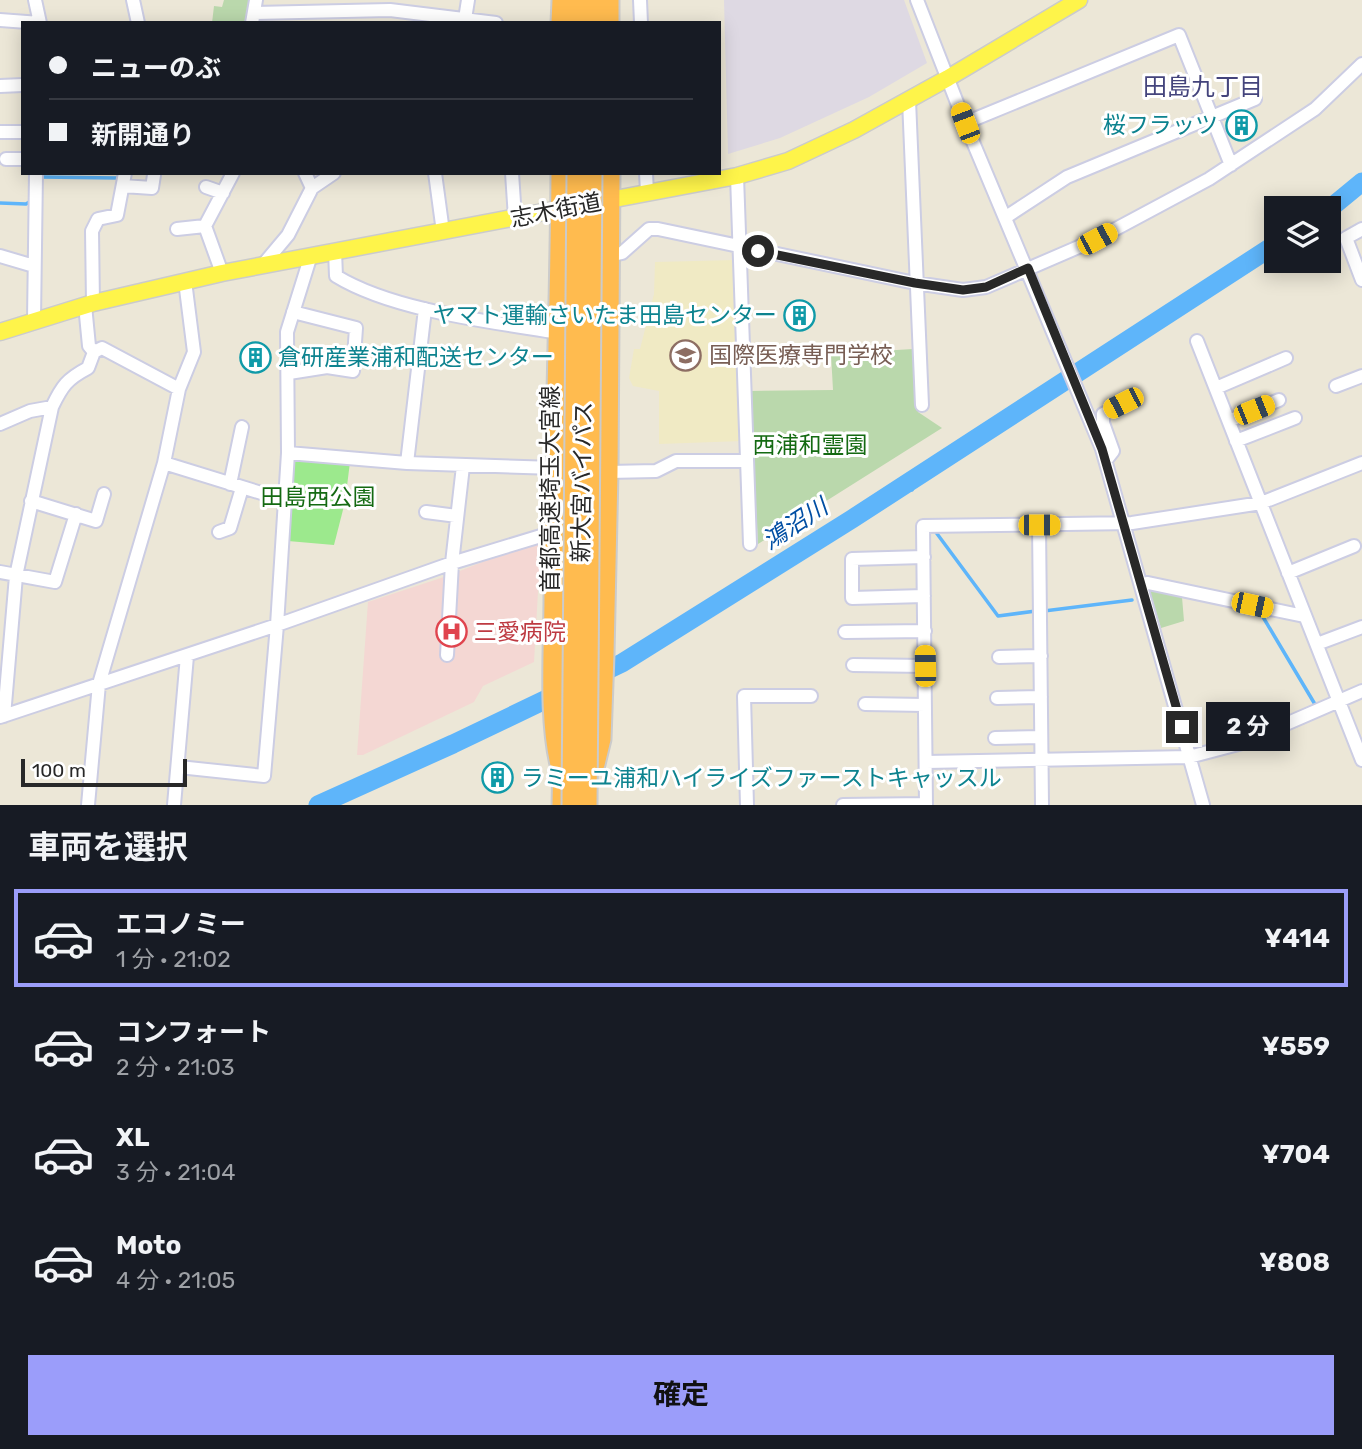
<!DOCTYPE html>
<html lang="ja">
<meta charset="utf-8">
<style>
:root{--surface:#171b24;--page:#20242c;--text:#f1f3f6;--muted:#9ea1a6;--line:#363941;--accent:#9b9dfa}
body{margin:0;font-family:Rubik,"Noto Sans JP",sans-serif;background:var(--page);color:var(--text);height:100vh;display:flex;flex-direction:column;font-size:26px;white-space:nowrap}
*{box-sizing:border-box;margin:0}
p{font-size:23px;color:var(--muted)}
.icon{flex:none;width:38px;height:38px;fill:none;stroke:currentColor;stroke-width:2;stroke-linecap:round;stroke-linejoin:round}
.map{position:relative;height:805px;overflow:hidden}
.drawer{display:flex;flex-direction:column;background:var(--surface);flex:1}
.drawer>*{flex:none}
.top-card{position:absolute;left:21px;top:21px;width:700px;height:154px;border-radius:0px;box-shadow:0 4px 18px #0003;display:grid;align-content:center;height:154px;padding:0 28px;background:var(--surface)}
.tools{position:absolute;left:1264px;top:196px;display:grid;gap:14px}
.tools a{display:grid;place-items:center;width:77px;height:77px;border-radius:0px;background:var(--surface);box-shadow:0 4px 18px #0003;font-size:35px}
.scale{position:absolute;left:21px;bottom:18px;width:166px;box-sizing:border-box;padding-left:7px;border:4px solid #282828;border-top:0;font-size:19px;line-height:24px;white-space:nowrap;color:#282828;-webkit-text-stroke:5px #fff;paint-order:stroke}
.end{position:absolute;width:32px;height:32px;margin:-16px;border:9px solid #282828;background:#fff;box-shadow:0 0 0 4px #fff}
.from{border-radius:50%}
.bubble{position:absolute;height:49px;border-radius:0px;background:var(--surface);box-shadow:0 4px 18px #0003;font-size:23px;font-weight:700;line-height:49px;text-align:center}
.car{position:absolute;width:21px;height:42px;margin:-21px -10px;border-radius:9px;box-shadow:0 0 5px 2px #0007;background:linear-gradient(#f5c518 24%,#345 0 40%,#f5c518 0 76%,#345 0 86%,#f5c518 0)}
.top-card b{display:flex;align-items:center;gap:24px;height:66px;font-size:26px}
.top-card b+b{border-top:2px solid var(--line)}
.top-card i{width:18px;height:18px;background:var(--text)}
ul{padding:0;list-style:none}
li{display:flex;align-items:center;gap:21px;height:98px;margin:0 14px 10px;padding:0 14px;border:4px solid transparent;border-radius:0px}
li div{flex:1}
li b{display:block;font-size:26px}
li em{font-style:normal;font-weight:700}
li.current{border-color:var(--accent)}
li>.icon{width:63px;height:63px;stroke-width:1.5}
h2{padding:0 28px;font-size:32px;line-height:84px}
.cta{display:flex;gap:14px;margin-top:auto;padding:14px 28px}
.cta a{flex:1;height:80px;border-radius:0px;background:var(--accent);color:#111;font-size:28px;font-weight:700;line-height:80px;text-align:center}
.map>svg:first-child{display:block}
.industrial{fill:#ded9e3}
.education{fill:#f0eac4}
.medical{fill:#f4d7d3}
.green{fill:#9ce98d}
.cemetery{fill:#bad8ac}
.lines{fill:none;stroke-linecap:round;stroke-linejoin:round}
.stream{stroke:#5eb5fa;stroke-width:3.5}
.river{stroke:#5eb5fa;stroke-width:19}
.minor-casing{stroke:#cccde3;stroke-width:16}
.major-casing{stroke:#cbcbcb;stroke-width:19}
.highway-casing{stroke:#cbcbcb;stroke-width:23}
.minor{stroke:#fff;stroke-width:12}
.major{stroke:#fef44a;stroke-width:16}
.highway{stroke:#ffbb4f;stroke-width:19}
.highway-bridge-casing{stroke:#cbcbcb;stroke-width:23;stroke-linecap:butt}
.highway-bridge{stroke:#ffbb4f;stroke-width:19}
.route{stroke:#282828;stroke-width:9}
.labels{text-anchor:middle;stroke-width:6;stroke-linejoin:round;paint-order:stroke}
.culture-label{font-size:23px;fill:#0d838f;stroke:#fff;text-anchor:end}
.street-label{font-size:23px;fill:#282828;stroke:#fff}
.education-label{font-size:23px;fill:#785e54;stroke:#fff;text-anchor:start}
.park-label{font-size:23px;fill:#146a12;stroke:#fff}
.health-label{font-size:23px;fill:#be3a42;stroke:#fff;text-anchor:start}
.neighbourhood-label{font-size:24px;fill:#44447c;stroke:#fff}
.water-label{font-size:24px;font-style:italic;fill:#004ea3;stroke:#fff}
</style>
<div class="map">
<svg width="1362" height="805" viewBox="0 0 1362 805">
<rect width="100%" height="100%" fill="#ece7d7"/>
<!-- industrial -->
<path class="industrial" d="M724 0H904L927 63 869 97 780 138 728 154Z"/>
<!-- education -->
<path class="education" d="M735 260 742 441 659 444V391L633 386 629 378 634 349H640L654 294 655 262Z"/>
<!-- medical -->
<path class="medical" d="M541 539 534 662 483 686 474 702 363 755H357L368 602 447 576Z"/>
<!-- green -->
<path class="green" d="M296 457 350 462 345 502 334 545 288 541 292 461Z"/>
<!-- cemetery -->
<path class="cemetery" d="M224 0H251L248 23H212L214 6 222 7Z
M913 349 918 412 942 428 758 544 750 391 833 390 831 354Z
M1153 590 1182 597 1184 621 1161 628 1150 592Z"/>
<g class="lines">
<!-- stream -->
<path class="stream" d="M41 177 118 178 119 174
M0 203 26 204 31 201
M909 483 912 490
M935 531 998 616 1036 611
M1044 611 1132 600
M1260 612 1316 706"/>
<!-- river -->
<path class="river" d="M1328 210 1362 182
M318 805 453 744 622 663 852 519 1276 244"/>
<defs>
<path id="minor" d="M35 0 40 23
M133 0 138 23
M640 0 641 23
M917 0 965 123 1102 449 1203 805
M254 13 390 10 496 23
M465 19 468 0
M0 20 40 23
M252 23 256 0
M0 86 23 85
M909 100 922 405
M965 123 1179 35 1231 165
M0 132H23
M6 159H23
M305 173 312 188
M435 173 443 232
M512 173 515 218
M646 173 647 192
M737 176 750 544
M123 186 152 188 154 175
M206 187 223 193
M1006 217 1067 177 1255 99
M177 229 205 226
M1362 229 1346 238 1362 280
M335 251 336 276C393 311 493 322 559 333
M0 256 34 266
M609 256 622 253 649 229H658L915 283 963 290 986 287 1097 239 1209 179 1315 109 1362 64
M262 266 288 235 312 188 334 173
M222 273 205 226 233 173
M93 303 92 231 98 219 117 215 125 173
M34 320 36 173
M1197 341 1362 760
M94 352 102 348 179 389
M289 373 327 367 353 371 356 328 293 312
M1336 386 1362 376
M1216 388 1286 358
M1229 421 1279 400
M0 424 30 411 52 407
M1236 441 1295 418
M288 453 407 463 425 309
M1106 460 1113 451 1103 423V414L1133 399
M164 463 284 500
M407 463 555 468
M608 472 656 471 676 461H747
M230 484 242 427
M31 501 96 521 104 494
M426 512 457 516
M1039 525 1042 805
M219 532 230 528 242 488
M924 557 852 559V598L924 596
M0 572 55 582 76 514
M1288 573 1354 546
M1142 584 1148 583 1304 616
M845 632 925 631
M1317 644 1362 627
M447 655 452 563 463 466
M999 657 1041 656
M853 665 925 666
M997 698 1041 697
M865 704 925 705
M4 716 16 576 52 407C62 386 67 379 88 368L94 352 89 346 85 305
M0 717 277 625 452 563 554 532
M995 738 1041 737
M926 762 1189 757 1242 743 1362 691
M179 767 264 776 277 625 288 453 287 332 311 255
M88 805 99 684 164 463 179 389 194 352 185 281
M174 805 187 656
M747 805 744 696H811
M843 805 926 804
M926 805 923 526 1132 523 1261 503 1362 463"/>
<path id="major" d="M599 202 737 176 788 161 854 130 948 78 1079 0
M0 332 93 303 222 273 570 207"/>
<path id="highway" d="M609 0V23
M561 23 562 0
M579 23V0
M593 23V0
M561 173C560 315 554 456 554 598 554 650 548 723 562 772
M595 764 601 739 604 654 608 472 610 173
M562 805 563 761"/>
</defs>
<!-- minor casing -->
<use href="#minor" class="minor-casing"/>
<!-- major casing -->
<use href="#major" class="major-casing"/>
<!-- highway casing -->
<use href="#highway" class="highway-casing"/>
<!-- minor -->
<use href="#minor" class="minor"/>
<!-- major -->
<use href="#major" class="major"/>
<!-- highway -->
<use href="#highway" class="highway"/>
<defs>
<path id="highway-bridge" d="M572 805 577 173
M587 805 592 173"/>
</defs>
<!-- highway-bridge casing -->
<use href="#highway-bridge" class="highway-bridge-casing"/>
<!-- highway-bridge -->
<use href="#highway-bridge" class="highway-bridge"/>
</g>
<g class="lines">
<!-- route -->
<path class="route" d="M758 251 915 283 963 290 986 287 1028 268 1102 449 1182 727"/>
</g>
<!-- icons -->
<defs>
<symbol id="building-ring" viewBox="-11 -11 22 22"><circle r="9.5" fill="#fff" stroke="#0f9aa8" stroke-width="1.5"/><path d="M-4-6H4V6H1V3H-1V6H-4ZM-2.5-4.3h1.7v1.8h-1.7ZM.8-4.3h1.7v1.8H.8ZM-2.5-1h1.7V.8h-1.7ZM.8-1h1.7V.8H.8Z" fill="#0f9aa8"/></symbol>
<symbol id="university-ring" viewBox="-11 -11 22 22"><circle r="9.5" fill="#fff" stroke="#8d6e63" stroke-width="1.5"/><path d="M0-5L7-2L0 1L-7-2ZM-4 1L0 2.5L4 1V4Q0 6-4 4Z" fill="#8d6e63"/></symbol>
<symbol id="hospital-ring" viewBox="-11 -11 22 22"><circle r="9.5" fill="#fff" stroke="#e0444e" stroke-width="1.5"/><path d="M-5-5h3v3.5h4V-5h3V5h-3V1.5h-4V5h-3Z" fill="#e0444e"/></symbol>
</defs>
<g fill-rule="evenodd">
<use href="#building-ring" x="1224" y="108" width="35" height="35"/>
<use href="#building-ring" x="782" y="298" width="35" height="35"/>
<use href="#university-ring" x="668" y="338" width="35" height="35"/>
<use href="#building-ring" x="238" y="340" width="35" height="35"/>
<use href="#hospital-ring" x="434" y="614" width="35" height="35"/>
<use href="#building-ring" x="480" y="760" width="35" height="35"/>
</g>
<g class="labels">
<!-- culture labels -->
<g class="culture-label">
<text x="1218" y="133">桜フラッツ</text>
<text x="777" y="323">ヤマト運輸さいたま田島センター</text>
<text x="278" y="365" text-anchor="start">倉研産業浦和配送センター</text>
<text x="521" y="786" text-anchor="start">ラミーユ浦和ハイライズファーストキャッスル</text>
</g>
<!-- street labels -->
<g class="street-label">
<text transform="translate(556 210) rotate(-11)" y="8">志木街道</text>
<text transform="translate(582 482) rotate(-89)" y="8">新大宮バイパス</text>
<text transform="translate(550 489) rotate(-90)" y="8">首都高速埼玉大宮線</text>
</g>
<!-- education labels -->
<g class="education-label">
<text x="709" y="363">国際医療専門学校</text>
</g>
<!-- park labels -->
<g class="park-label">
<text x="810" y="453">西浦和霊園</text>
<text x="318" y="505">田島西公園</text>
</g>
<!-- health labels -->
<g class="health-label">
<text x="474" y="640">三愛病院</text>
</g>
<!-- neighbourhood labels -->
<g class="neighbourhood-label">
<text x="1203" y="95">田島九丁目</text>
</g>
<!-- water labels -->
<g class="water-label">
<text transform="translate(795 524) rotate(-33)" y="8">鴻沼川</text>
</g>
</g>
</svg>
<div class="tools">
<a><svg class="icon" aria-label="layers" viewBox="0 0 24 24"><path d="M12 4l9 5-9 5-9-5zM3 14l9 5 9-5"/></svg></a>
</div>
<div class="scale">100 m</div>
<i class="end from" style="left:758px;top:251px"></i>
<i class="end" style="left:1182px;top:727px"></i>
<div class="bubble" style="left:1206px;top:702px;width:84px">2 分</div>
<i class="car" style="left:965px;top:123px;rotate:339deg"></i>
<i class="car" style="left:1097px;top:239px;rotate:62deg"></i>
<i class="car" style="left:1123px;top:403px;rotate:243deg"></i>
<i class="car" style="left:1254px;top:410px;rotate:68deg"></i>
<i class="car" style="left:1039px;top:525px;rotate:90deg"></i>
<i class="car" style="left:1252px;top:605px;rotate:102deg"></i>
<i class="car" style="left:925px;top:666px;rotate:359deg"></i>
<div class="top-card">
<b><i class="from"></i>ニューのぶ</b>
<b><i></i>新開通り</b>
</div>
</div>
<section class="drawer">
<h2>車両を選択</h2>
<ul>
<li class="current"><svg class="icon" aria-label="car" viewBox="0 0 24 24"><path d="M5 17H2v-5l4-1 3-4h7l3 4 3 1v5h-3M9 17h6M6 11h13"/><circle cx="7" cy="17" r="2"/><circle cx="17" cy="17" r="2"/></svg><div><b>エコノミー</b><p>1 分 · 21:02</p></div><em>¥414</em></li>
<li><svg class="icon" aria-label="car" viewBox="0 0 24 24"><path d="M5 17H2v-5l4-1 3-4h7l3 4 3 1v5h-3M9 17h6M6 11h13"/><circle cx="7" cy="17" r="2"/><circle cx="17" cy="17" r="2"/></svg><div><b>コンフォート</b><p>2 分 · 21:03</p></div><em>¥559</em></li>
<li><svg class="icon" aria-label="car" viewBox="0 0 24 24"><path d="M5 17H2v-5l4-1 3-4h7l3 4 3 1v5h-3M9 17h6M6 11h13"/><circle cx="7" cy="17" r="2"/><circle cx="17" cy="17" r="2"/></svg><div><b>XL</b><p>3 分 · 21:04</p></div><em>¥704</em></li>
<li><svg class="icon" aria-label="car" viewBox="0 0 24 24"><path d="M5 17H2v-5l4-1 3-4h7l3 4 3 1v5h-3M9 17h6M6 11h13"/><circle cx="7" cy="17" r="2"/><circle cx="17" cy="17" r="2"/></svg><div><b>Moto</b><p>4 分 · 21:05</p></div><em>¥808</em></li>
</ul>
<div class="cta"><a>確定</a></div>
</section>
